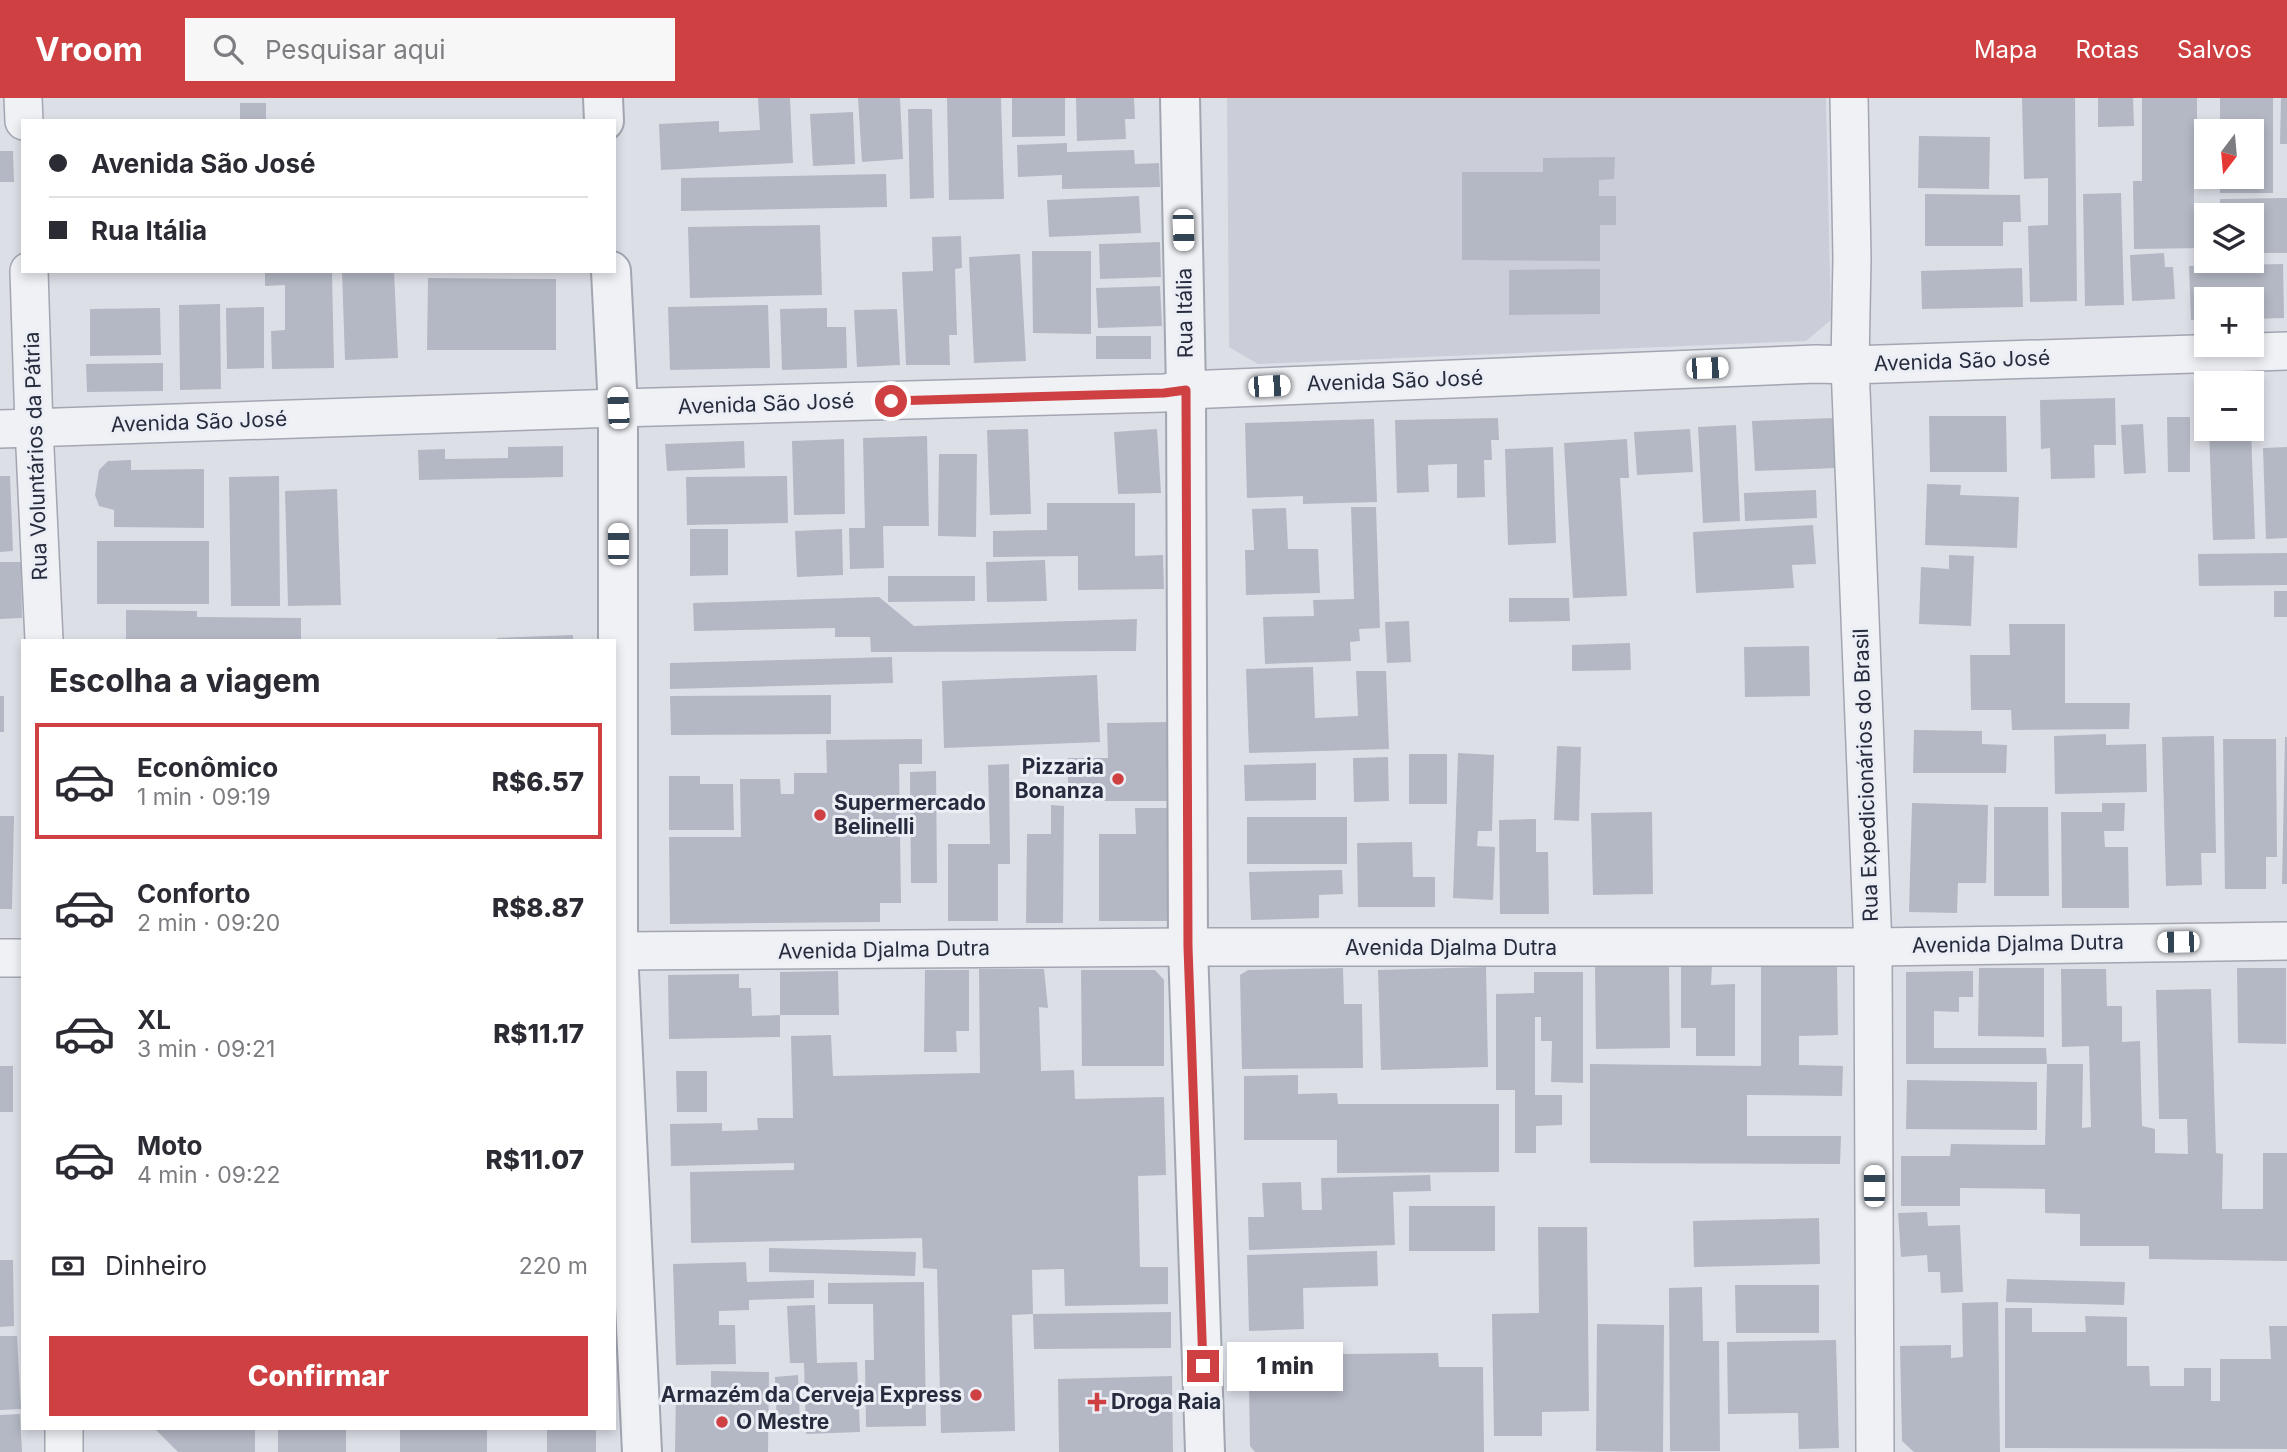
<!DOCTYPE html>
<html lang="pt">
<meta charset="utf-8">
<style>
:root{--surface:#fff;--page:#f7f7f7;--text:#2b2b33;--muted:#7c7c81;--line:#e1e1e2;--accent:#ce4041}
body{margin:0;font-family:Inter,sans-serif;background:var(--page);color:var(--text);height:100vh;display:flex;flex-direction:column;font-size:26px;white-space:nowrap}
*{box-sizing:border-box;margin:0}
p{font-size:23px;color:var(--muted)}
.icon{flex:none;width:38px;height:38px;fill:none;stroke:currentColor;stroke-width:2;stroke-linecap:round;stroke-linejoin:round}
.map{position:relative;flex:1;overflow:hidden}
.panel{position:absolute;left:21px;top:541px;width:595px;height:791px;display:flex;flex-direction:column;background:var(--surface);border-radius:0px;box-shadow:0 4px 10px #0003}
.panel>*{flex:none}
.guide{position:absolute;left:21px;top:21px;width:595px;height:154px;border-radius:0px;box-shadow:0 4px 10px #0003;display:grid;align-content:center;height:154px;padding:0 28px;background:var(--surface)}
.needle{width:46px;rotate:196deg}
.buttons{position:absolute;left:2194px;top:21px;display:grid;gap:14px}
.buttons a{display:grid;place-items:center;width:70px;height:70px;border-radius:0px;background:var(--surface);box-shadow:0 4px 10px #0003;font-size:35px}
.end{position:absolute;width:32px;height:32px;margin:-16px;border:9px solid #ce4041;background:#fff;box-shadow:0 0 0 4px #fff}
.from{border-radius:50%}
.bubble{position:absolute;height:49px;border-radius:0px;background:var(--surface);box-shadow:0 4px 10px #0003;font-size:23px;font-weight:800;line-height:49px;text-align:center}
.car{position:absolute;width:21px;height:42px;margin:-21px -10px;border-radius:9px;box-shadow:0 0 5px 2px #0007;background:linear-gradient(#fff 24%,#345 0 40%,#fff 0 76%,#345 0 86%,#fff 0)}
.guide b{display:flex;align-items:center;gap:24px;height:66px;font-size:26px}
.guide b+b{border-top:2px solid var(--line)}
.guide i{width:18px;height:18px;background:var(--text)}
ul{padding:0;list-style:none}
li{display:flex;align-items:center;gap:21px;height:116px;margin:0 14px 10px;padding:0 14px;border:4px solid transparent;border-radius:0px}
li div{flex:1}
li b{display:block;font-size:26px}
li em{font-style:normal;font-weight:800}
li.selected{border-color:var(--accent)}
li>.icon{width:63px;height:63px;stroke-width:1.5}
h2{padding:0 28px;font-size:32px;line-height:84px}
.pay{display:flex;align-items:center;gap:18px;height:77px;padding:0 28px;font-size:26px}
.pay p{margin-inline-start:auto}
.action{display:flex;gap:14px;margin-top:auto;padding:14px 28px}
.action a{flex:1;height:80px;border-radius:0px;background:var(--accent);color:#fff;font-size:28px;font-weight:800;line-height:80px;text-align:center}
header{display:flex;align-items:center;gap:42px;box-sizing:border-box;height:98px;padding:0 35px;background:var(--accent);color:#fff}
header strong{font-size:33px}
nav{display:flex;gap:38px;margin-inline-start:auto;font-size:24px}
.search{width:490px;height:63px;background:var(--page);display:flex;align-items:center;gap:18px;box-sizing:border-box;padding:0 24px;border-radius:0px;color:var(--muted);font-size:26px}
.map>svg:first-child{display:block}
.built{fill:#cbced9}
.building{fill:#b4b8c4}
.lines{fill:none;stroke-linecap:round;stroke-linejoin:round}
.minor-casing{stroke:#a2a6b1;stroke-width:40}
.tertiary-casing{stroke:#a2a6b1;stroke-width:42}
.minor{stroke:#eff1f5;stroke-width:37}
.tertiary{stroke:#eff1f5;stroke-width:38}
.route{stroke:#ce4041;stroke-width:9}
.poi-dot{fill:#ce4041;stroke:#eceef5;stroke-width:2.5}
.labels{text-anchor:middle;stroke-width:6;stroke-linejoin:round;paint-order:stroke}
.street-label{font-size:21px;fill:#262c3d;stroke:#eceef5}
.poi-label{font-size:21px;font-weight:bold;fill:#262c3d;stroke:#eceef5;text-anchor:start}
</style>
<header>
<strong>Vroom</strong>
<div class="search"><svg class="icon" aria-label="search" viewBox="0 0 24 24"><circle cx="10" cy="10" r="6"/><path d="M15 15l6 6"/></svg>Pesquisar aqui</div>
<nav><a>Mapa</a><a>Rotas</a><a>Salvos</a></nav>
</header>
<div class="map">
<svg width="2287" height="1354" viewBox="0 0 2287 1354">
<rect width="100%" height="100%" fill="#dddfe7"/>
<!-- built -->
<path class="built" d="M1227 0H1826L1831 222 1806 243 1258 266 1229 249Z"/>
<!-- building -->
<path class="building" d="M758 0H790L793 65 661 72 659 26 719 23V34L760 32Z
M858 0H900L903 61 862 64Z
M947 0H1001L1004 101 949 102Z
M1012 0H1065V38L1012 39Z
M1076 0H1134L1135 21H1125L1126 41 1077 43Z
M2022 0H2075L2077 203 2030 204 2028 128 2048 127V80L2024 81Z
M2098 0H2133L2134 28 2098 29Z
M2142 0H2197V34H2207V79H2212V87H2194V120H2207V150L2134 151 2133 83H2142Z
M2220 0H2273V95H2220V79H2252V33H2220Z
M2281 0H2287V46H2280Z
M240 5H266V23H240Z
M908 11H932L934 100 910 101Z
M853 14 855 66 813 68 810 16Z
M1919 38 1990 39 1989 91 1918 90Z
M1067 45V54L1134 52 1135 66 1159 65 1160 89 1062 91V77L1018 79 1017 47Z
M0 53H13L14 84H0Z
M1615 59 1614 81 1599 82V98H1616V127H1600V163L1462 162V74H1543V60Z
M886 76 887 109 681 113V80Z
M2121 95 2124 207 2085 208 2083 96Z
M1925 96 2020 97 2021 124H2003V148H1925Z
M1139 98 1141 135 1049 139 1047 102Z
M2287 100V155H2252V117H2220V101Z
M820 127 822 197 690 200 688 129Z
M961 138 962 170 955 171 957 237H949L950 267H906L902 174 933 173 932 139Z
M1160 144 1161 179 1100 181 1099 146Z
M1032 153H1091V236L1033 235Z
M2164 155 2165 169H2173L2175 201 2132 203 2130 157Z
M1020 156 1026 263 974 265 969 159Z
M2283 166 2284 220 2252 221V201H2207V222H2191L2189 168Z
M2022 170 2023 209 1922 211 1921 173Z
M1600 171V216L1509 217V172Z
M265 173H332L334 270 272 271 271 233 285 232V187L265 188Z
M342 173H394L398 260 345 262Z
M428 180 556 181V252H427Z
M1160 188 1162 228 1098 230 1096 190Z
M220 206 221 291 180 292 179 207Z
M768 207 770 270 670 272 668 209Z
M264 209V270L227 271 226 210Z
M160 210 161 257 90 258V211Z
M827 210V229H846L847 270 782 272 780 211Z
M897 211 900 267 857 269 854 212Z
M1096 238H1151V261H1096Z
M163 265V293L87 294 86 266Z
M2115 300 2116 347H2094L2095 380 2051 381 2050 350 2041 351 2040 302Z
M1929 318H2006L2007 374H1930Z
M2167 319H2190V374H2168Z
M1498 320 1499 342H1491L1492 362H1484L1485 399 1457 400V366L1428 367 1429 394 1397 395 1395 322Z
M1834 320 1837 370 1755 373 1752 323Z
M1374 321 1377 404 1303 406V398L1247 400 1245 325Z
M2143 326 2146 375 2124 376 2121 327Z
M1736 327 1740 423 1703 425 1698 329Z
M1028 331 1031 416 990 417 987 332Z
M1157 331 1161 395 1118 396 1114 334Z
M1690 331 1693 374 1637 377 1634 334Z
M2209 331H2251L2255 441 2213 442Z
M927 338 929 428H883L884 470 850 471 849 430H865L863 340Z
M844 341 845 416 794 417 792 343Z
M1627 341 1629 380H1620L1627 498 1573 500 1564 345Z
M744 343 745 370 667 373 665 346Z
M563 348V379L419 382 418 352 445 351V361L508 360V349Z
M1553 349 1556 445 1508 447 1505 351Z
M2287 349V440L2266 441 2263 350Z
M939 356H977L976 439 938 438Z
M131 362V372L204 371V430L114 429V412L99 408 95 397 99 372 108 363Z
M0 378H10L13 453 0 454Z
M279 378 280 508H231L229 379Z
M787 378 788 425 687 427 686 379Z
M1927 386 1961 387 1960 397 2019 399 2017 450 1925 447Z
M337 391 341 507 288 508 285 393Z
M1816 392 1817 420 1745 423 1744 395Z
M1047 405H1135V458L1163 457 1164 491 1078 492V458L993 459V433L1047 432Z
M1351 409H1376L1380 530 1359 531 1360 543 1350 544 1351 563 1265 566 1263 519 1314 518 1313 502 1354 501Z
M1286 410 1288 451H1318L1320 495 1246 497 1245 452H1254L1252 411Z
M1813 427 1816 466 1792 467 1794 490 1696 495 1693 434Z
M690 431H728V477L690 478Z
M842 431 843 477 797 479 795 433Z
M97 443H209V506H97Z
M2287 455V487L2199 488 2198 456Z
M1949 457 1974 458 1971 528 1919 526 1921 469 1949 471Z
M1045 462 1047 503 987 504 986 464Z
M0 464H21L22 520 0 521Z
M888 478H975V503L888 504Z
M2274 493H2287V519H2274Z
M879 499 914 528 1137 521 1136 553 871 554 870 539H835V530L694 533 693 505Z
M1509 500H1569L1570 523 1509 524Z
M126 512 197 513V519L301 520V542H126Z
M1409 523 1411 564 1387 565 1385 524Z
M2009 526H2065V605H2130L2129 631 2012 632 2011 612H1971L1970 557H2010Z
M573 537V542H497V540Z
M1630 545 1631 572 1572 573V547Z
M1809 548 1810 598 1745 599 1744 549Z
M892 559 893 585 670 591V565Z
M1313 569 1315 620 1358 618 1356 573H1386L1389 651 1249 655 1246 571Z
M1097 577 1100 644 944 650 942 583Z
M831 597V636L671 637 670 598Z
M0 598H4V634H0Z
M1169 624V703H1068V660H1108L1107 625Z
M1914 632 1982 633V646L2007 647 2006 675H1913Z
M2106 636V647L2146 646 2147 694 2055 696 2054 638Z
M2214 638 2216 755H2201L2202 787 2166 788 2162 639Z
M2285 639H2287V786H2282Z
M922 641V666H899L901 805H880V824L670 826 669 739H741L740 681H780L781 696H794V675H827L826 642Z
M2223 641H2276L2277 759H2266V791H2225Z
M1557 648 1581 649 1579 723 1554 722Z
M1458 655 1494 657 1492 733H1478L1477 748 1495 749 1493 802 1453 800Z
M1409 656H1447V706H1409Z
M1388 659 1389 703 1354 704 1353 660Z
M1316 665V702L1245 703 1244 667Z
M1009 666 1010 766H998V823H948V746H990L988 667Z
M936 673 937 785H911L910 674Z
M669 678H700V686H733L734 732H669Z
M1912 705 1988 707 1986 785H1958L1957 815 1909 814Z
M2102 705H2125L2124 733H2104L2105 749H2128L2129 810H2062L2061 714H2102Z
M1051 707 1064 708 1063 825H1026L1027 736H1051Z
M1994 709H2048L2049 798H1994Z
M1135 710H1167L1168 823H1099V736H1136Z
M1652 714 1653 796 1593 797 1591 715Z
M0 718H14L12 811H0Z
M1247 719H1347V766H1247Z
M1536 721V754H1548L1549 816H1500L1499 722Z
M1412 744 1413 779H1435V809H1358L1357 745Z
M1342 772 1343 796 1319 797V820L1251 822 1249 774Z
M1681 866 1712 867 1711 887 1735 886V958H1696V930H1681Z
M1669 868 1670 950 1596 951 1595 869Z
M1761 868H1837L1838 937 1799 938V967L1843 968 1842 998 1747 997V1038H1841L1840 1066 1590 1065V966L1761 968Z
M1486 869 1488 969 1381 972 1378 872Z
M1343 870 1344 906H1362L1363 970 1242 971 1240 877 1248 872Z
M1979 870H2044V939L1978 938Z
M2237 870H2286V946L2238 945Z
M979 871H1044L1048 910 1039 909 1041 973 1074 972 1075 1001 1164 999 1166 1077 1138 1078 1140 1169H1168V1206L1065 1208 1064 1171 1032 1172 1033 1216 1012 1217 1015 1333 941 1335 937 1171 923 1170 922 1140 691 1145 690 1074 794 1072V1065L671 1068 670 1026 722 1025V1033L758 1032 757 1020H793L791 938 831 937 833 978 980 975Z
M2061 871H2106L2107 908H2122V944L2140 943 2142 1028 2155 1031V1055L2188 1056 2187 1021H2159L2156 892 2211 891 2216 1055 2223 1056 2222 1111H2263V1055H2287V1163L2149 1161V1148H2080V1116L2045 1115V1091L1960 1090V1108H1901V1058H1950L1951 1046 2045 1047 2047 966H1906V874L1973 873V899H1959V914L1934 913V950H2046L2047 966H2083L2082 1030 2091 1029 2089 948 2062 949Z
M925 872H969V933H956L957 954H924Z
M1081 872H1155L1164 882V968H1082Z
M838 873 839 917H780V874Z
M1534 874H1583V985L1551 984 1552 943H1541V919H1535V997H1562V1027L1536 1028V1055H1515V992H1496V896L1534 895Z
M739 876V890H751L752 918 780 917V939L669 941 668 877Z
M0 968H13V1014H0Z
M676 973H707V1014H677Z
M1298 977V996L1337 995 1338 1006H1499V1074L1337 1075V1042H1244V978Z
M1907 982 2037 984V1032L1906 1031Z
M1430 1077 1431 1093 1393 1094 1395 1147 1249 1152 1248 1119H1264L1262 1085 1301 1084 1302 1112H1322L1321 1080Z
M1409 1108H1495V1153H1409Z
M1927 1114 1928 1128 1960 1127 1963 1194 1941 1195 1940 1174H1928L1927 1157 1901 1159 1898 1115Z
M1819 1120 1820 1166 1694 1169 1693 1123Z
M1538 1129H1587L1589 1313 1542 1314V1338H1494L1492 1216 1539 1215Z
M769 1150 916 1154 915 1178 769 1174Z
M1377 1153 1378 1188 1303 1190 1304 1231 1249 1233 1247 1157Z
M0 1162H13L14 1228 0 1229Z
M746 1164 747 1184 814 1182V1200L749 1202V1212L719 1213V1227H735L736 1266 676 1267 673 1166Z
M2007 1181 2125 1184 2124 1207 2006 1204Z
M924 1184 926 1328 866 1329 865 1262H874L873 1206H828V1185Z
M1735 1187H1819V1235H1736Z
M1702 1189 1703 1243H1719L1720 1353H1670L1669 1190Z
M1998 1204 2000 1354H1914L1902 1343 1900 1248 1951 1247V1260L1963 1259 1962 1205Z
M815 1207 817 1265 857 1264 860 1334 806 1336 804 1265H790L787 1208Z
M2005 1210H2032V1234H2086L2085 1218 2127 1219V1268H2149L2150 1288H2184V1270H2211V1303H2220V1261H2271L2269 1228H2287V1351L2005 1350Z
M1171 1214V1250L1034 1251 1033 1216Z
M1597 1226 1664 1227 1663 1354 1596 1353Z
M0 1238H17L21 1311 0 1312Z
M1836 1242 1839 1350 1799 1351 1798 1315 1728 1316 1727 1244Z
M1438 1255 1439 1269H1483L1484 1354H1255L1250 1348 1249 1287H1255V1257Z
M711 1273 769 1274 768 1354H675L676 1293 711 1294Z
M798 1277 800 1327 777 1328 775 1279Z
M1172 1278 1173 1354H1059L1058 1281Z
M20 1316 22 1354H0V1317Z
M154 1330H255V1354H178Z
M278 1330H346V1354H278Z
M400 1330H487V1354H400Z
M547 1330H596V1354H547Z"/>
<g class="lines">
<defs>
<path id="minor" d="M23 0 24 23
M1849 0 1852 160 1850 267 1873 849 1875 1354
M29 173 34 329 44 542
M0 331 618 310 1164 295 1186 292 1816 266 1850 267 2287 253
M614 853 1188 849H1873L2287 843
M0 860H23
M64 1330V1354"/>
<path id="tertiary" d="M603 0 604 23
M1180 0 1186 292 1188 849 1205 1354
M611 173 618 310V853L642 1354"/>
</defs>
<!-- minor casing -->
<use href="#minor" class="minor-casing"/>
<!-- tertiary casing -->
<use href="#tertiary" class="tertiary-casing"/>
<!-- minor -->
<use href="#minor" class="minor"/>
<!-- tertiary -->
<use href="#tertiary" class="tertiary"/>
</g>
<g class="lines">
<!-- route -->
<path class="route" d="M891 303 1164 295 1186 292 1188 849 1203 1268"/>
</g>
<!-- markers -->
<g class="poi-dot">
<circle cx="1118" cy="681" r="7"/>
<circle cx="820" cy="717" r="7"/>
<circle cx="976" cy="1297" r="7"/>
<path d="M1093.5 1293.5h7v7h7v7h-7v7h-7v-7h-7v-7h7z"/>
<circle cx="722" cy="1324" r="7"/>
</g>
<g class="labels">
<!-- street labels -->
<g class="street-label">
<text transform="translate(1185 215) rotate(-91)" y="7">Rua Itália</text>
<text transform="translate(1962 263) rotate(-2)" y="7">Avenida São José</text>
<text transform="translate(1395 283) rotate(-2)" y="7">Avenida São José</text>
<text transform="translate(766 306) rotate(-2)" y="7">Avenida São José</text>
<text transform="translate(199 324) rotate(-2)" y="7">Avenida São José</text>
<text transform="translate(36 358) rotate(-92)" y="7">Rua Voluntários da Pátria</text>
<text transform="translate(1866 677) rotate(-92)" y="7">Rua Expedicionários do Brasil</text>
<text transform="translate(2018 846) rotate(-1)" y="7">Avenida Djalma Dutra</text>
<text x="1451" y="857">Avenida Djalma Dutra</text>
<text transform="translate(884 852) rotate(-1)" y="7">Avenida Djalma Dutra</text>
</g>
<!-- poi labels -->
<g class="poi-label">
<text x="1104" y="676" text-anchor="end">Pizzaria<tspan x="1104" dy="24">Bonanza</tspan></text>
<text x="834" y="712">Supermercado<tspan x="834" dy="24">Belinelli</tspan></text>
<text x="962" y="1304" text-anchor="end">Armazém da Cerveja Express</text>
<text x="1111" y="1311">Droga Raia</text>
<text x="736" y="1331">O Mestre</text>
</g>
</g>
</svg>
<div class="buttons">
<a><svg class="needle" viewBox="-14 -14 28 28"><path d="M0-13l5 13h-10z" fill="#e53935"/><path d="M0 13l5-13h-10z" fill="#7c7c81"/></svg></a>
<a><svg class="icon" aria-label="layers" viewBox="0 0 24 24"><path d="M12 4l9 5-9 5-9-5zM3 14l9 5 9-5"/></svg></a>
<a>+</a>
<a>−</a>
</div>
<i class="end from" style="left:891px;top:303px"></i>
<i class="end" style="left:1203px;top:1268px"></i>
<div class="bubble" style="left:1227px;top:1244px;width:116px">1 min</div>
<i class="car" style="left:1183px;top:132px;rotate:178deg"></i>
<i class="car" style="left:1707px;top:270px;rotate:88deg"></i>
<i class="car" style="left:1269px;top:288px;rotate:87deg"></i>
<i class="car" style="left:618px;top:310px;rotate:357deg"></i>
<i class="car" style="left:618px;top:446px;rotate:0deg"></i>
<i class="car" style="left:2178px;top:844px;rotate:269deg"></i>
<i class="car" style="left:1874px;top:1088px;rotate:0deg"></i>
<div class="guide">
<b><i class="from"></i>Avenida São José</b>
<b><i></i>Rua Itália</b>
</div>
<section class="panel">
<h2>Escolha a viagem</h2>
<ul>
<li class="selected"><svg class="icon" aria-label="car" viewBox="0 0 24 24"><path d="M5 17H2v-5l4-1 3-4h7l3 4 3 1v5h-3M9 17h6M6 11h13"/><circle cx="7" cy="17" r="2"/><circle cx="17" cy="17" r="2"/></svg><div><b>Econômico</b><p>1 min · 09:19</p></div><em>R$6.57</em></li>
<li><svg class="icon" aria-label="car" viewBox="0 0 24 24"><path d="M5 17H2v-5l4-1 3-4h7l3 4 3 1v5h-3M9 17h6M6 11h13"/><circle cx="7" cy="17" r="2"/><circle cx="17" cy="17" r="2"/></svg><div><b>Conforto</b><p>2 min · 09:20</p></div><em>R$8.87</em></li>
<li><svg class="icon" aria-label="car" viewBox="0 0 24 24"><path d="M5 17H2v-5l4-1 3-4h7l3 4 3 1v5h-3M9 17h6M6 11h13"/><circle cx="7" cy="17" r="2"/><circle cx="17" cy="17" r="2"/></svg><div><b>XL</b><p>3 min · 09:21</p></div><em>R$11.17</em></li>
<li><svg class="icon" aria-label="car" viewBox="0 0 24 24"><path d="M5 17H2v-5l4-1 3-4h7l3 4 3 1v5h-3M9 17h6M6 11h13"/><circle cx="7" cy="17" r="2"/><circle cx="17" cy="17" r="2"/></svg><div><b>Moto</b><p>4 min · 09:22</p></div><em>R$11.07</em></li>
</ul>
<div class="pay"><svg class="icon" aria-label="cash" viewBox="0 0 24 24"><path d="M3 7h18v10H3z"/><circle cx="12" cy="12" r="2"/></svg>Dinheiro<p>220 m</p></div>
<div class="action"><a>Confirmar</a></div>
</section>
</div>
